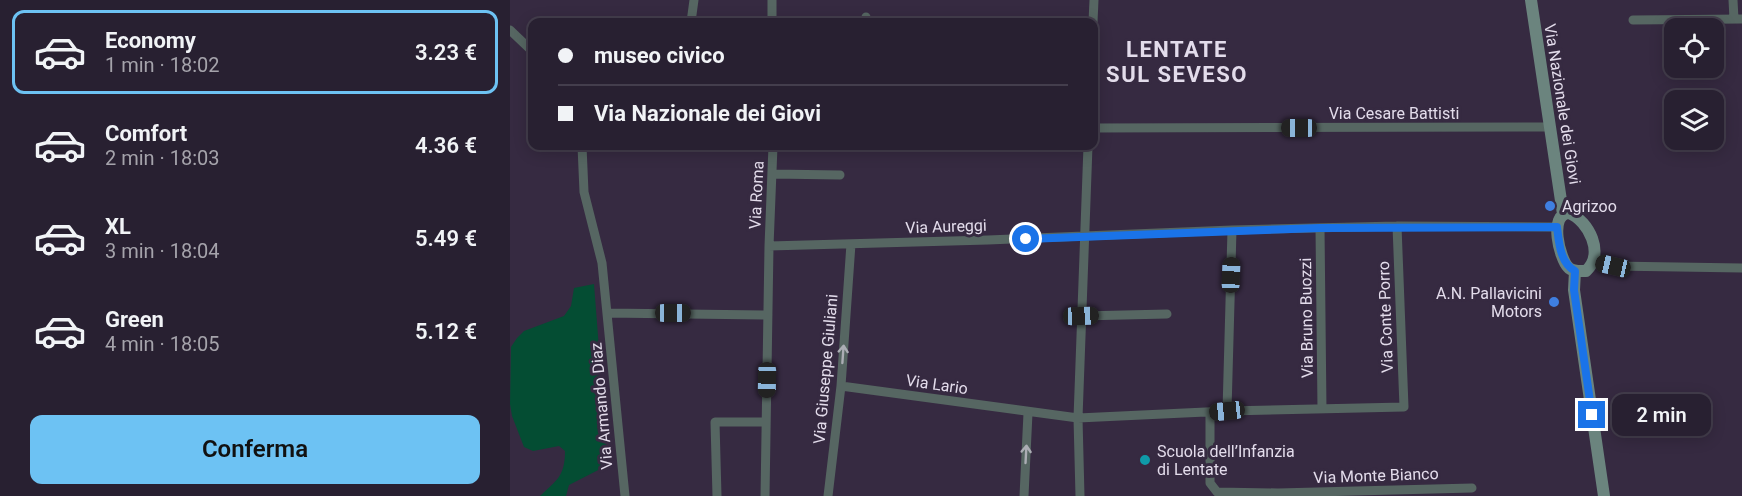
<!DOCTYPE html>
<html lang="it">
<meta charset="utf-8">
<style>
:root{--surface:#282031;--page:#302839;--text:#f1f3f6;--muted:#a5a3ab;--line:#443e4d;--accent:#6dc2f3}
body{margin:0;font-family:Roboto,sans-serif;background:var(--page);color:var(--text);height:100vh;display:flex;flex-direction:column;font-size:22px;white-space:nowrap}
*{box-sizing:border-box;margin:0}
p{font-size:20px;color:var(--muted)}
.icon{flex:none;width:33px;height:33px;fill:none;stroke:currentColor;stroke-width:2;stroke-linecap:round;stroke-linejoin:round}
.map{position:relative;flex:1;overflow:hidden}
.details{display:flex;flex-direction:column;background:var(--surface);width:510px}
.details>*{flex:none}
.hud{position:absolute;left:18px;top:18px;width:570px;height:132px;border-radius:12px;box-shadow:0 3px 15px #0003,0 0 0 2px var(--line);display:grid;align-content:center;height:132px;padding:0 30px;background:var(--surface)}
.tools{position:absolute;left:1154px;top:18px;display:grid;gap:12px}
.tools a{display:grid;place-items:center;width:60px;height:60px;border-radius:12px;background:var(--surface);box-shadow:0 3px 15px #0003,0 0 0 2px var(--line);font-size:30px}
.end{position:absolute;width:27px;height:27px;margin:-14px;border:8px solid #1a73e8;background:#fff;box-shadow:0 0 0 3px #fff}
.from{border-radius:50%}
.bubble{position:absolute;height:42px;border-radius:12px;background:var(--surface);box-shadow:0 3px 15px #0003,0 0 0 2px var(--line);font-size:20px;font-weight:600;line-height:42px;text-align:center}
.car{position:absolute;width:18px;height:36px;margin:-18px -9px;border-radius:8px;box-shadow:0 0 4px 2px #0007;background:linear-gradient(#222 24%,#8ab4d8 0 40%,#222 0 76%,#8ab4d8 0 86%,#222 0)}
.hud b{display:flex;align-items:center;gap:21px;height:57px;font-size:22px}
.hud b+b{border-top:2px solid var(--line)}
.hud i{width:15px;height:15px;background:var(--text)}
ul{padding:10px 0 0;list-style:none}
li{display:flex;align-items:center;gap:18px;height:84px;margin:0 12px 9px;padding:0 18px;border:3px solid transparent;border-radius:12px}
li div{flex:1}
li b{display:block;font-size:22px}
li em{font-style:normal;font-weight:600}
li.active{border-color:var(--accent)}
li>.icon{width:54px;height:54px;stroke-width:1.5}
.cta{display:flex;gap:12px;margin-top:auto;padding:12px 30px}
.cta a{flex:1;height:69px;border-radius:12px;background:var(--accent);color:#111;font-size:24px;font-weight:600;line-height:69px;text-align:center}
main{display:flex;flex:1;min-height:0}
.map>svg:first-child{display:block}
.green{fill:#044d33}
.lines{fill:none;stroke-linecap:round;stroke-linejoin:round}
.street{stroke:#566662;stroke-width:9}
.secondary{stroke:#6b847e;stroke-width:12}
.oneway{stroke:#abadb4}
.route{stroke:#1a73e8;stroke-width:8}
.shop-dot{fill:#3f7fe0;stroke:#362a41;stroke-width:2}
.culture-dot{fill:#0f9aa8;stroke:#362a41;stroke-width:2}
.labels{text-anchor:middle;stroke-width:6;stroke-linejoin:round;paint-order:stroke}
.street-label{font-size:16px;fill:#e3dceb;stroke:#362a41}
.poi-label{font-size:16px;fill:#e3dceb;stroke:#362a41;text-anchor:start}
.district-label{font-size:22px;font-weight:bold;letter-spacing:1.5px;fill:#e3dceb;stroke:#362a41}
</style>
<main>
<section class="details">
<ul>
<li class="active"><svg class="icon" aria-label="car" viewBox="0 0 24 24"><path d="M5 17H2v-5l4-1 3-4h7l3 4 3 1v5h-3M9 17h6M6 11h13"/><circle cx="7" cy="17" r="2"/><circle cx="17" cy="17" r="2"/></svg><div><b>Economy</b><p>1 min · 18:02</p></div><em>3.23 €</em></li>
<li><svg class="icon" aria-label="car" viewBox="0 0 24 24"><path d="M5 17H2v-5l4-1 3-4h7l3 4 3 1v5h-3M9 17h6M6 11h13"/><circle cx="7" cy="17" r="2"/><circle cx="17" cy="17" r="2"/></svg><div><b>Comfort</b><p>2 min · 18:03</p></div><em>4.36 €</em></li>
<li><svg class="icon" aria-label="car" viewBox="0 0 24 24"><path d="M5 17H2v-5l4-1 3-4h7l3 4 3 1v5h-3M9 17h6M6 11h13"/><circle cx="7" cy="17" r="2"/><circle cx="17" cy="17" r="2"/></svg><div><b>XL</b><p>3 min · 18:04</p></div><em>5.49 €</em></li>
<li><svg class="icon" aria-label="car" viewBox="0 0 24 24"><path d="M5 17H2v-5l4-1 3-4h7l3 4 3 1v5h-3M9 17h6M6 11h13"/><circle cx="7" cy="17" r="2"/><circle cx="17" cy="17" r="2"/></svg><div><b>Green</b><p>4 min · 18:05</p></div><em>5.12 €</em></li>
</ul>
<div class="cta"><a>Conferma</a></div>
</section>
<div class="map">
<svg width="1232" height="496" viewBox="0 0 1232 496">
<rect width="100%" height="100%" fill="#362a41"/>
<!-- green -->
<path class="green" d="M84 284 98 465 59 485 56 496H30C47 480 55 476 55 451L49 446 23 451 14 447 2 416 0 404 1 347 7 338 14 331 54 316 61 306 64 288Z"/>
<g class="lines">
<!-- street -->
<path class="street" d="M262 0V22
M1223 0 1224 19
M356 17V22
M1123 20 1232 19
M181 22 184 0
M319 22V21
M583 22 584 0
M0 30 22 51
M584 128 1040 127
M72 146 74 192 92 263 115 496
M263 174 330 175
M810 228 812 409
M259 246 478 240 722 230 887 226 1047 227
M1083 262 1103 266 1232 268
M97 313 258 315
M571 316 657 314
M331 386 568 418 717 411 894 407 887 226
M717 411 722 230
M700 413V483L707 492 768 493 962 488
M207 496 205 422H256
M255 496 259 246 263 146
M318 496 331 386 341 244
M514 496 518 413
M570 496 568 418 578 146"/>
<!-- secondary -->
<path class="secondary" d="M1021 0 1053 214
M1059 213C1079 221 1095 254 1076 271 1070 271 1062 272 1058 267 1050 259 1038 214 1059 213Z
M1065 271 1064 290 1094 496"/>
</g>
<!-- one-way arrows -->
<defs><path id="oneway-shaft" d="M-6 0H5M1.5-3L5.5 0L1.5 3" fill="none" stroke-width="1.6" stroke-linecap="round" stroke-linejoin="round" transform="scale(1.5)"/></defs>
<g class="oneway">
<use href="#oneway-shaft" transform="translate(333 354) rotate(-86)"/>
<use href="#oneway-shaft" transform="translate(516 454) rotate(-87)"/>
</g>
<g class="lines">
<!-- route -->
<path class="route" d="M516 239 810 228 1047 227C1049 242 1050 263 1065 271L1064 290 1082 415"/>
</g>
<!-- markers -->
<g class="shop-dot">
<circle cx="1040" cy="206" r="6"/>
<circle cx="1044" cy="302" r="6"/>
</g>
<circle class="culture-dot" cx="635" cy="460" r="6"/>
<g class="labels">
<!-- street labels -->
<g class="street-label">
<text transform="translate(1053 104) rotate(81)" y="6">Via Nazionale dei Giovi</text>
<text x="884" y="119">Via Cesare Battisti</text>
<text transform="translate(246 195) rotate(-87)" y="6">Via Roma</text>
<text transform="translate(436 226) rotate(-2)" y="6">Via Aureggi</text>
<text transform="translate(875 317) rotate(-92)" y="6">Via Conte Porro</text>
<text transform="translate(796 318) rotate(-91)" y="6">Via Bruno Buozzi</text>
<text transform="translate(315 369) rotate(-85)" y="6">Via Giuseppe Giuliani</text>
<text transform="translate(427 384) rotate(8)" y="6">Via Lario</text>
<text transform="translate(91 406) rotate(-95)" y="6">Via Armando Diaz</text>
<text transform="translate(866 475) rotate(-2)" y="6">Via Monte Bianco</text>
</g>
<!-- poi labels -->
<g class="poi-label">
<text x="1052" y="212">Agrizoo</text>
<text x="1032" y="299" text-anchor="end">A.N. Pallavicini<tspan x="1032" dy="18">Motors</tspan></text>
<text x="647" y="457">Scuola dell’Infanzia<tspan x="647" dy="18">di Lentate</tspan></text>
</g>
<!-- district labels -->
<g class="district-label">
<text x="667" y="57">LENTATE<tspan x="667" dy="25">SUL SEVESO</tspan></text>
</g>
</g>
</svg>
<div class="tools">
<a><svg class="icon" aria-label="locate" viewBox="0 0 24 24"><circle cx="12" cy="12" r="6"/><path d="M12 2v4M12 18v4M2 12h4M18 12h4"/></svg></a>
<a><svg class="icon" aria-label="layers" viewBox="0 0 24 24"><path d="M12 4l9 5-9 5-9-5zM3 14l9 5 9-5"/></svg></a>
</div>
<i class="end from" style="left:516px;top:239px"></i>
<i class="end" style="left:1082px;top:415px"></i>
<div class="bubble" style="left:1102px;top:394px;width:99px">2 min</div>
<i class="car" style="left:789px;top:128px;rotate:270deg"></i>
<i class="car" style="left:1103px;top:266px;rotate:283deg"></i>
<i class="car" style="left:721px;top:275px;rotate:2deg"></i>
<i class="car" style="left:163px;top:313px;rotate:90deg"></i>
<i class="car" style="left:571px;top:316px;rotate:88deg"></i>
<i class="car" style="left:257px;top:380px;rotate:181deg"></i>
<i class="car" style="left:717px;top:411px;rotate:264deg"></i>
<div class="hud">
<b><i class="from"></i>museo civico</b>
<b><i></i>Via Nazionale dei Giovi</b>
</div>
</div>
</main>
